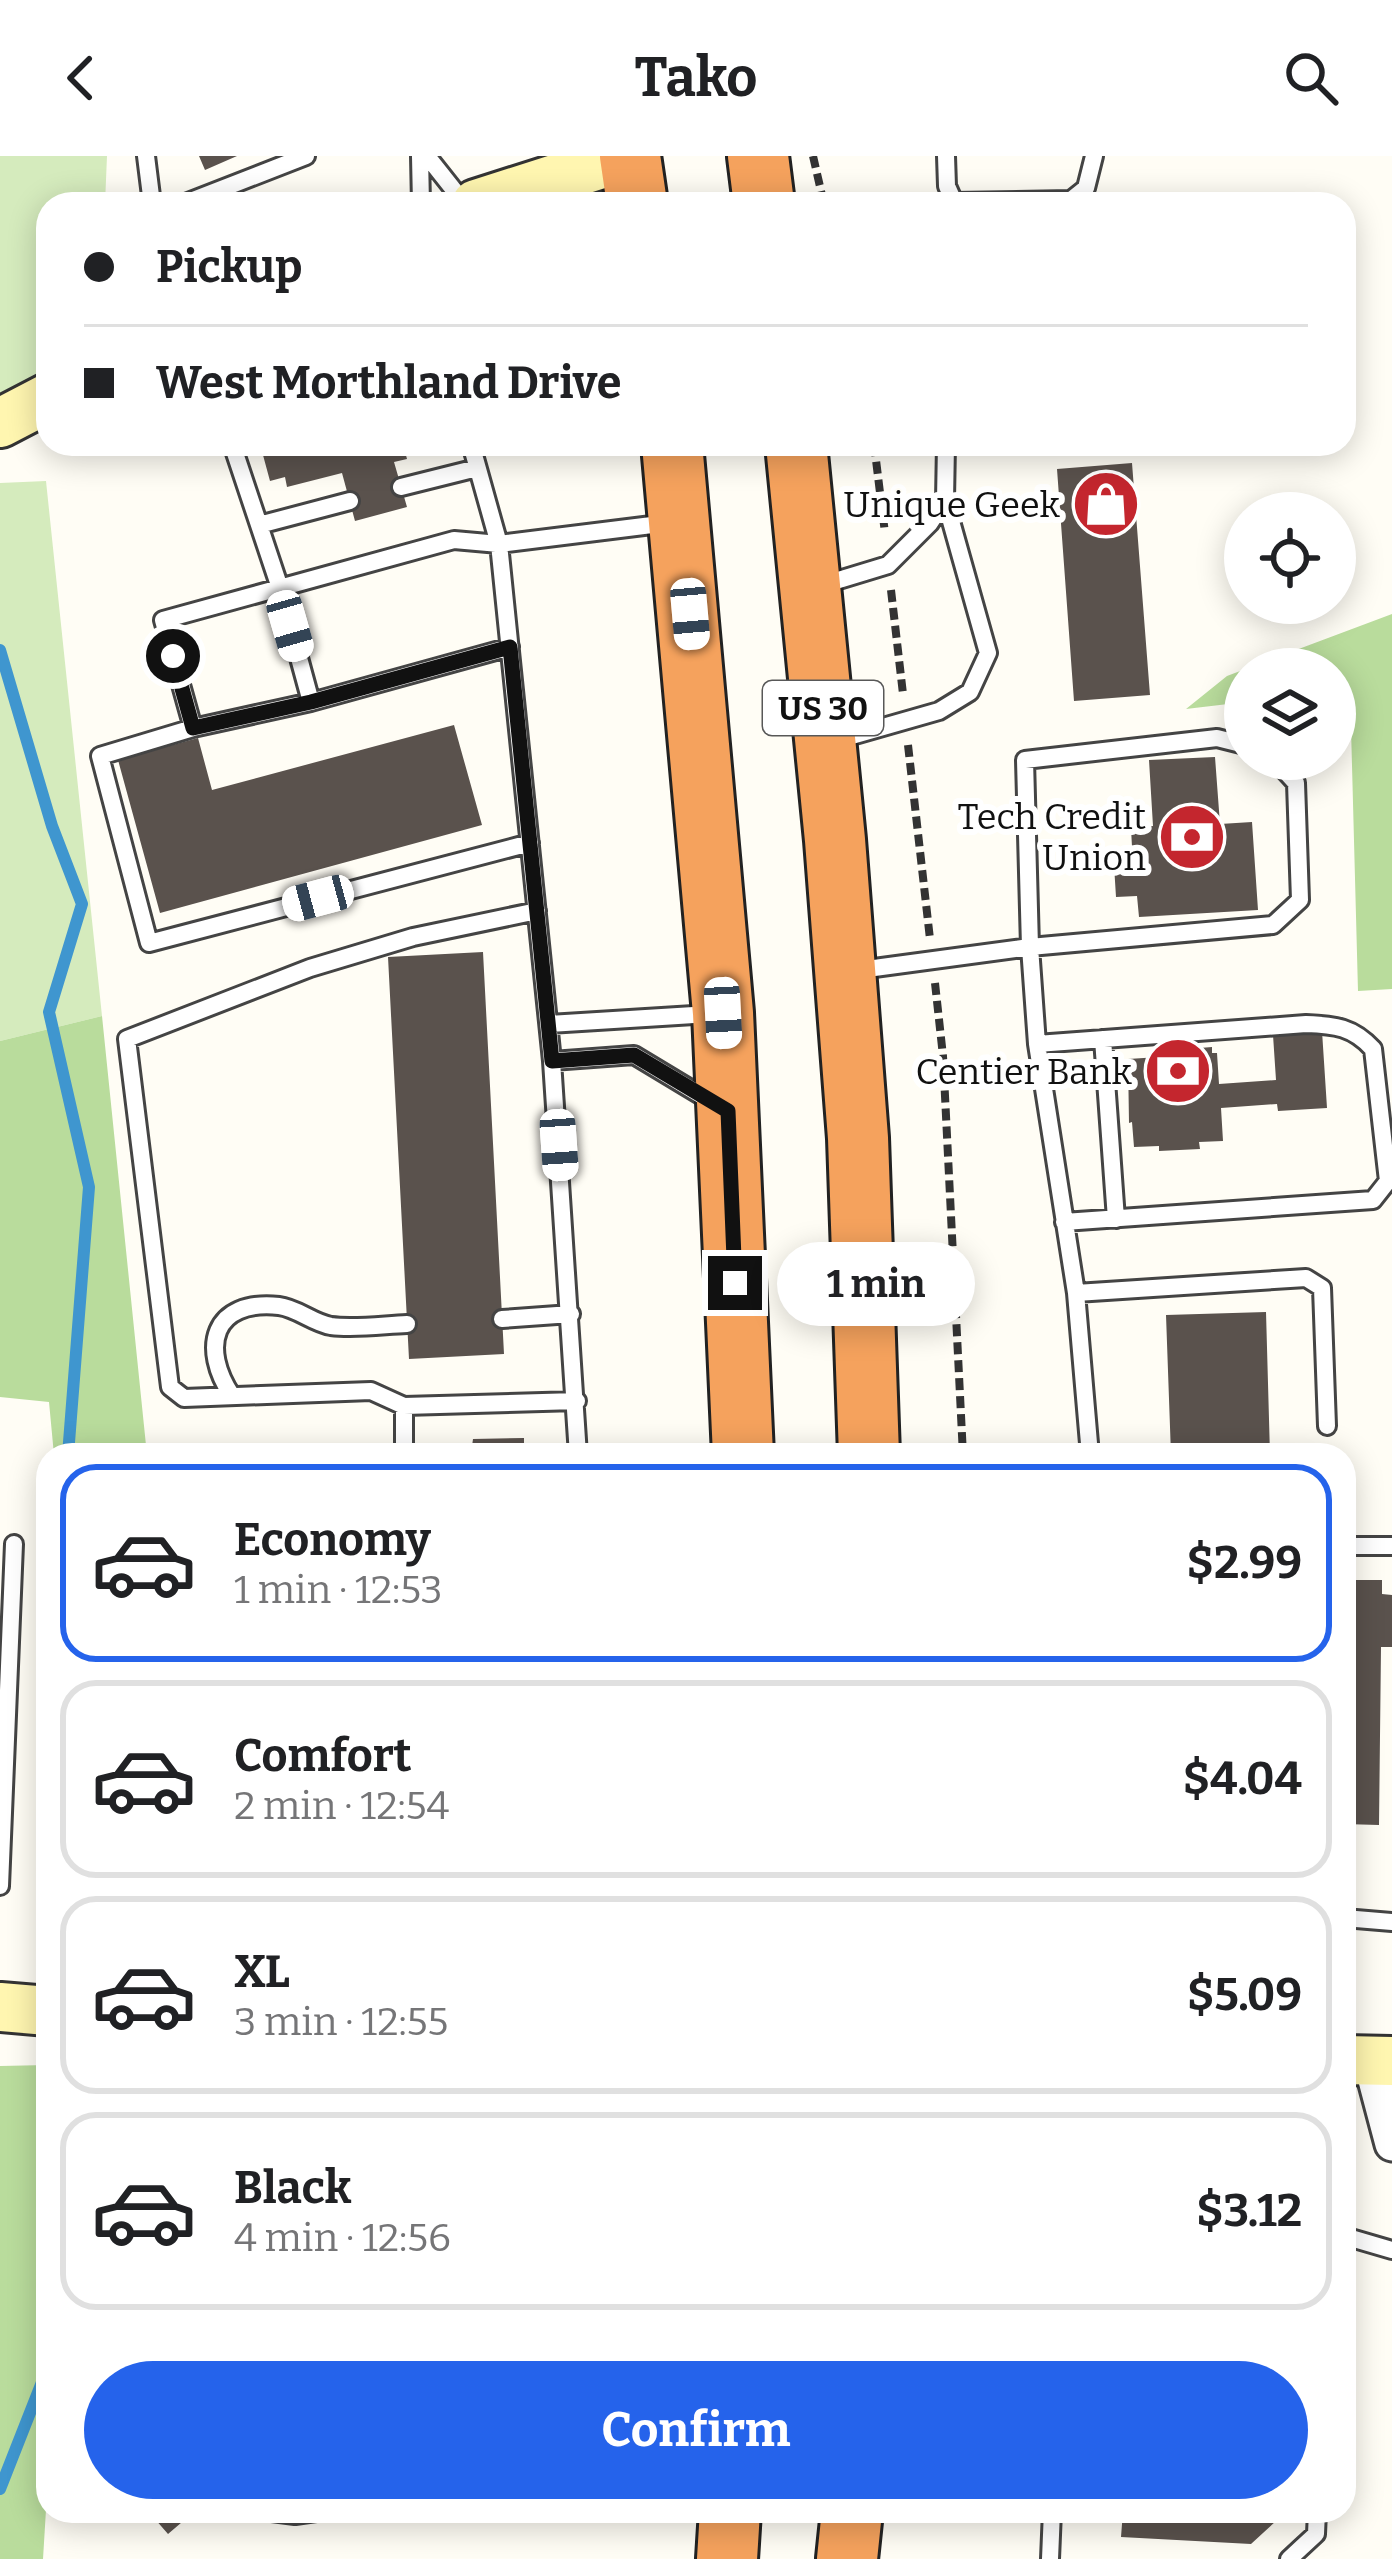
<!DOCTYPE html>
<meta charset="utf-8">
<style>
:root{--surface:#fff;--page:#f2f2f2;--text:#202124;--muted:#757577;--line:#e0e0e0;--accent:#2563eb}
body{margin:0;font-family:Bitter,serif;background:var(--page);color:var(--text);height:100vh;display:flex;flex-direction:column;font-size:45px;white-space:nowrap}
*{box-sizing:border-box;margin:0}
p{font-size:39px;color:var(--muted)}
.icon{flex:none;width:66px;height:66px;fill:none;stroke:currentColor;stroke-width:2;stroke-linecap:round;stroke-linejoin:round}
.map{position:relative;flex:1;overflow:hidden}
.sheet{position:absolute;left:36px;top:1287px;width:1320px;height:1080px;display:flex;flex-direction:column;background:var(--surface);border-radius:36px;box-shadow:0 6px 30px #0003}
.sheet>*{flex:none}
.hud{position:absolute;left:36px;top:36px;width:1320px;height:264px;border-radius:36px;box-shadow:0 6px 30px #0003;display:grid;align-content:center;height:264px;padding:0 48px;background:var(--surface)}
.tools{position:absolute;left:1224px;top:336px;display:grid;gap:24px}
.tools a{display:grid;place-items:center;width:132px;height:132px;border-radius:50%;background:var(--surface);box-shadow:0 6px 30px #0003;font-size:60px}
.end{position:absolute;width:54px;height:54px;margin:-27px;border:15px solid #111;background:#fff;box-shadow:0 0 0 6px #fff}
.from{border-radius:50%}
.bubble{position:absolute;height:84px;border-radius:42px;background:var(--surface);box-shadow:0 6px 30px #0003;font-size:39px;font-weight:700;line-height:84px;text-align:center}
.car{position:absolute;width:36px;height:72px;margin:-36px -18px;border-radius:15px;box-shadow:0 0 9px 3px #0007;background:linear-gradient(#fff 24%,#345 0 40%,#fff 0 76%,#345 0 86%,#fff 0)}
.hud b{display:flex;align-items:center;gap:42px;height:114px;font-size:45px}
.hud b+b{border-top:3px solid var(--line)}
.hud i{width:30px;height:30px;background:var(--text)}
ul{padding:21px 0 0;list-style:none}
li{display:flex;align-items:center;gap:36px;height:198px;margin:0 24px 18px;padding:0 24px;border:6px solid var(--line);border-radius:36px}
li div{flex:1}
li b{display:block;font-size:45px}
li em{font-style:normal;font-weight:700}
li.on{border-color:var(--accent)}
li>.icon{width:108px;height:108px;stroke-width:1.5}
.cta{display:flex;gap:24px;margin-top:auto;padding:24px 48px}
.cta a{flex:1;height:138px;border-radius:72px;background:var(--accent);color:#fff;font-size:48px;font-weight:700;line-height:138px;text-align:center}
header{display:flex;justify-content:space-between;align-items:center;height:156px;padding:0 48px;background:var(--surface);font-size:54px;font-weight:700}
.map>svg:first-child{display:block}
.green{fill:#d5ebbd}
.forest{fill:#b9dc9c}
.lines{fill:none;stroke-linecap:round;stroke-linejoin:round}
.stream{stroke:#3f96cf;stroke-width:12}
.building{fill:#5a524d}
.lane-casing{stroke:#444;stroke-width:22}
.street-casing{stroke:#444;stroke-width:39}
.secondary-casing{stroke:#333;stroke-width:54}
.highway-casing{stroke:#222;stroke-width:66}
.path{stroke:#333;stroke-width:8;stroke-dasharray:12 6;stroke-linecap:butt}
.lane{stroke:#fff;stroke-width:16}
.street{stroke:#fff;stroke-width:33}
.secondary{stroke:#fff6b0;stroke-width:48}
.highway{stroke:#f5a25d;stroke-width:60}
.route{stroke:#111;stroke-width:15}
.labels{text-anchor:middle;stroke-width:12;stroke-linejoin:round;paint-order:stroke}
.shield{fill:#fff;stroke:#585858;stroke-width:3}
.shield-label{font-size:33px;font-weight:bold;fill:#111}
.poi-label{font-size:36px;fill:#111;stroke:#fff;text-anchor:end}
</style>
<header><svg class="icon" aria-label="back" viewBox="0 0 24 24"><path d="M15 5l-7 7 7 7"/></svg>Tako<svg class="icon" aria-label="search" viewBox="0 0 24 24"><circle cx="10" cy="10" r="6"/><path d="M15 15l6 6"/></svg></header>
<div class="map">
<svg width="1392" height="2403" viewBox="0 0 1392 2403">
<rect width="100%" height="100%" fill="#fffdf5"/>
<!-- green -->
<path class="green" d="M0 0H107L105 48H48V223L0 246Z
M46 325 102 860 0 885V327Z"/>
<!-- forest -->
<path class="forest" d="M1392 458V833L1358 835 1350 534 1335 535V513H1245V546L1186 553 1227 520Z
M102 860 147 1299H54L49 1246 0 1241V885Z
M48 1909V2321L43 2403H0V1910Z"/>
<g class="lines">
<!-- stream -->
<path class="stream" d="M0 494 52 670 82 748 49 856 89 1031 68 1299
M0 2333 48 2211"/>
</g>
<!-- building -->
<path class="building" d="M199 0H237L205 14Z
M260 288H403L407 303 394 306 407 351 355 365 342 317 287 331 285 321 270 325Z
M1132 307 1150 539 1074 545 1057 313Z
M454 569 482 669 160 757 118 604 198 582 212 634Z
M1215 601 1220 668 1252 666 1258 754 1139 761 1137 740 1116 741 1113 693 1132 691 1131 672 1153 670 1149 604Z
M483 796 504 1198 409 1203 388 801Z
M1322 875 1327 952 1278 955 1277 948 1221 952 1223 985 1199 986 1200 993 1159 995V990L1134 991 1132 966 1129 967 1128 903 1175 900V894L1212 891V897H1217L1219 928 1276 924 1273 879Z
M1266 1156 1270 1299H1171L1166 1159Z
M524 1282V1299H419V1291L472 1290 473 1283Z
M1344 1424H1382V1438L1392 1439V1491H1381L1379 1669 1344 1668Z
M148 2355H195L168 2378Z
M1123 2355H1287L1251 2388 1121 2381Z"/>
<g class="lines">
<defs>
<path id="lane" d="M146 0 152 48
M420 0 421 48
M427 0 465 48
M946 0 947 30 954 46 1071 44 1086 32 1094 0
M183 48 306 0
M232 288 280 432 311 546
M471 288 499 388 454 384 163 464 193 572 311 546 510 491
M401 331 477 312
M259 369 350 345
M819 430 888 409 930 367 945 344 946 288
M193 572 100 600 149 787 530 687
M834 585 939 555 970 536 988 497 945 344
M1245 589 1217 582 1025 604 1030 791 1273 769 1300 744 1296 627 1274 603
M852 815 1030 791 1037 888 1076 1137 1090 1299
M549 868 710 858
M1103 883 1116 1063
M1037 888 1306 868C1335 869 1353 871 1373 893L1388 1025 1373 1044 1064 1066
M552 905 634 899 712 946
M1076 1137 1306 1122 1322 1132 1327 1270
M502 1163 571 1158
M232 1240C200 1192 212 1143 279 1150 297 1152 313 1167 331 1170 355 1173 383 1169 407 1168
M404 1250 371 1235 184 1242 170 1231 127 883 310 812 413 781 537 755
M404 1299V1250L577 1245
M578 1299 552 905 499 388 668 367
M1344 1390H1392
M0 1730 14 1388
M1344 1762 1392 1766
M1344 2080 1392 2094
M264 2355 295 2359 323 2355
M1050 2403 1052 2355
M1289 2403 1316 2378 1317 2355"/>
<path id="street" d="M1370 1905 1392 1988"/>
<path id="secondary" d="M476 48 627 0
M0 267 48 242
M0 1851 48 1855
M1344 1904 1392 1905"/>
<path id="highway" d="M630 0 637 48
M758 0 764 48
M672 288 723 857 743 1299
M796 288 835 684 858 982 869 1299
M727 2403 730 2355
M847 2403 852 2355"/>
</defs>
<!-- lane casing -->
<use href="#lane" class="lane-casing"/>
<!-- street casing -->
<use href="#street" class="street-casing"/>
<!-- secondary casing -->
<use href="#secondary" class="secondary-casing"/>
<!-- highway casing -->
<use href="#highway" class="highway-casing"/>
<!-- path -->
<path class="path" d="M813 0 824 48
M874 288 885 377
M891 434 903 538
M908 589 930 783
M935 827 943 900 963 1299"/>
<!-- lane -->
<use href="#lane" class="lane"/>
<!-- street -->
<use href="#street" class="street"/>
<!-- secondary -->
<use href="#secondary" class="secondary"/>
<!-- highway -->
<use href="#highway" class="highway"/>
</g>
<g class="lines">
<!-- route -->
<path class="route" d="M173 500 193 572 311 546 510 491 552 905 634 899 728 955 735 1127"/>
</g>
<!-- icons -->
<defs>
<symbol id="shop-disc" viewBox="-11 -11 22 22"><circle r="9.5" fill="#c4262e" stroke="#fff"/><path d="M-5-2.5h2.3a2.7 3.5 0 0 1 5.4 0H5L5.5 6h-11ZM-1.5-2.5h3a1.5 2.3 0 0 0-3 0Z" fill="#fff"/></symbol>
<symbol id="bank-disc" viewBox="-11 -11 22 22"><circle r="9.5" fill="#c4262e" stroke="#fff"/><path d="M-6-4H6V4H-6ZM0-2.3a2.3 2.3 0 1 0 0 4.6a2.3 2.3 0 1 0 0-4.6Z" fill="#fff"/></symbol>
</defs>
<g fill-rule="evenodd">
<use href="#shop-disc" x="1068" y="310" width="76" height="76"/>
<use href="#bank-disc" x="1154" y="643" width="76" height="76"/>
<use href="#bank-disc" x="1140" y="877" width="76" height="76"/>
</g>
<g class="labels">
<!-- shield labels -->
<rect class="shield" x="763" y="525" width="120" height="54" rx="9"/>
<g class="shield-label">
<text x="823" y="564">US 30</text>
</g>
<!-- poi labels -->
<g class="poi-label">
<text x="1060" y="361">Unique Geek</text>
<text x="1146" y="673">Tech Credit<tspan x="1146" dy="41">Union</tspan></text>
<text x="1132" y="928">Centier Bank</text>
</g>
</g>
</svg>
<div class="tools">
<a><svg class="icon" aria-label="locate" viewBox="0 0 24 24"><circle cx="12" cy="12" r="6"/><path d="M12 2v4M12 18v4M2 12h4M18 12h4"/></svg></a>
<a><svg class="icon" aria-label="layers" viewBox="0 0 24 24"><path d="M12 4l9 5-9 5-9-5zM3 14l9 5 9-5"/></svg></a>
</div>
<i class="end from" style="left:173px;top:500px"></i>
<i class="end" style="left:735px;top:1127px"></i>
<div class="bubble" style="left:777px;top:1086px;width:198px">1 min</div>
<i class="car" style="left:690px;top:458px;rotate:175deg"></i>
<i class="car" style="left:290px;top:470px;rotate:164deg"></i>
<i class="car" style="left:318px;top:742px;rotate:255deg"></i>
<i class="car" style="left:723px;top:857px;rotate:177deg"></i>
<i class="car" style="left:559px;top:989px;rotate:176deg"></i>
<div class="hud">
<b><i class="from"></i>Pickup</b>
<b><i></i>West Morthland Drive</b>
</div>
<section class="sheet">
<ul>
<li class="on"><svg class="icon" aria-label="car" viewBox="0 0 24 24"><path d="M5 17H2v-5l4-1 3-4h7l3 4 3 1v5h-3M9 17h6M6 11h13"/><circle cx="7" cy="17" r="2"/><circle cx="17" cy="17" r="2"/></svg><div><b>Economy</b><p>1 min · 12:53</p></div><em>$2.99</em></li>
<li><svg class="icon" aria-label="car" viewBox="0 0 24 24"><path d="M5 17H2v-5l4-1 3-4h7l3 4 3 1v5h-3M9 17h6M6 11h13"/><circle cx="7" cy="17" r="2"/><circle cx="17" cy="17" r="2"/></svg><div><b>Comfort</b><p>2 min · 12:54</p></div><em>$4.04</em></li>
<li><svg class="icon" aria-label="car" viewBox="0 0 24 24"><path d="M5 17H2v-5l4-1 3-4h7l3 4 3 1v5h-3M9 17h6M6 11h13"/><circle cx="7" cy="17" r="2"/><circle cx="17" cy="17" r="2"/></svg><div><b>XL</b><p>3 min · 12:55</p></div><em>$5.09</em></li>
<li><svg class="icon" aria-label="car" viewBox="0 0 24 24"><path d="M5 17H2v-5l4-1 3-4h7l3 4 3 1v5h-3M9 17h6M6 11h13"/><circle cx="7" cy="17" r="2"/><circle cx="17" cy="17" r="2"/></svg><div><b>Black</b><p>4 min · 12:56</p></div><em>$3.12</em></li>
</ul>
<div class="cta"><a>Confirm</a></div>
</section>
</div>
